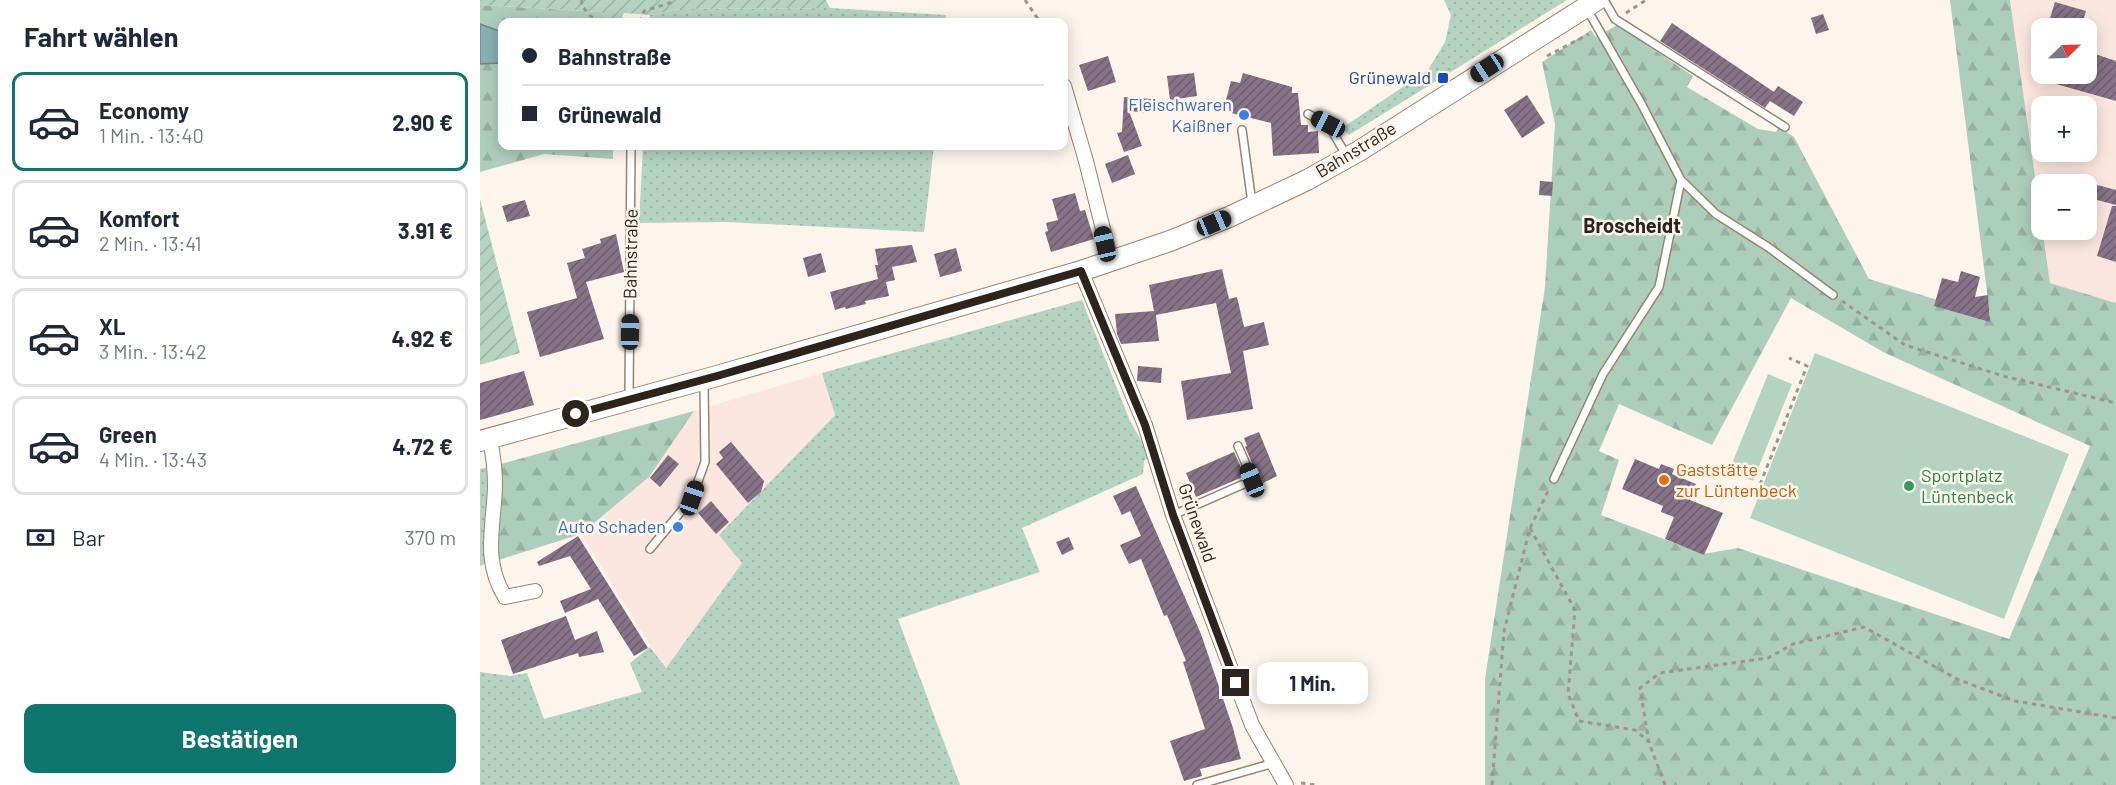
<!DOCTYPE html>
<html lang="de">
<meta charset="utf-8">
<style>
:root{--surface:#fff;--page:#f6f6f7;--text:#1f2937;--muted:#747a83;--line:#e0e1e3;--accent:#0f766e}
body{margin:0;font-family:Barlow,sans-serif;background:var(--page);color:var(--text);height:100vh;display:flex;flex-direction:column;font-size:22px;white-space:nowrap}
*{box-sizing:border-box;margin:0}
p{font-size:20px;color:var(--muted)}
.icon{flex:none;width:33px;height:33px;fill:none;stroke:currentColor;stroke-width:2;stroke-linecap:round;stroke-linejoin:round}
.map{position:relative;flex:1;overflow:hidden}
.side{display:flex;flex-direction:column;background:var(--surface);width:480px}
.side>*{flex:none}
.top-card{position:absolute;left:18px;top:18px;width:570px;height:132px;border-radius:12px;box-shadow:0 3px 15px #0003;display:grid;align-content:center;height:132px;padding:0 24px;background:var(--surface)}
.needle{width:39px;rotate:67deg}
.buttons{position:absolute;left:1551px;top:18px;display:grid;gap:12px}
.buttons a{display:grid;place-items:center;width:66px;height:66px;border-radius:12px;background:var(--surface);box-shadow:0 3px 15px #0003;font-size:30px}
.end{position:absolute;width:27px;height:27px;margin:-14px;border:8px solid #2d251d;background:#fff;box-shadow:0 0 0 3px #fff}
.from{border-radius:50%}
.bubble{position:absolute;height:42px;border-radius:12px;background:var(--surface);box-shadow:0 3px 15px #0003;font-size:20px;font-weight:700;line-height:42px;text-align:center}
.car{position:absolute;width:18px;height:36px;margin:-18px -9px;border-radius:8px;box-shadow:0 0 4px 2px #0007;background:linear-gradient(#222 24%,#8ab4d8 0 40%,#222 0 76%,#8ab4d8 0 86%,#222 0)}
.top-card b{display:flex;align-items:center;gap:21px;height:57px;font-size:22px}
.top-card b+b{border-top:2px solid var(--line)}
.top-card i{width:15px;height:15px;background:var(--text)}
ul{padding:0;list-style:none}
li{display:flex;align-items:center;gap:18px;height:99px;margin:0 12px 9px;padding:0 12px;border:3px solid var(--line);border-radius:12px}
li div{flex:1}
li b{display:block;font-size:22px}
li em{font-style:normal;font-weight:700}
li.active{border-color:var(--accent)}
li>.icon{width:54px;height:54px;stroke-width:1.5}
h2{padding:0 24px;font-size:27px;line-height:72px}
.pay{display:flex;align-items:center;gap:15px;height:66px;padding:0 24px;font-size:22px}
.pay p{margin-inline-start:auto}
.cta{display:flex;gap:12px;margin-top:auto;padding:12px 24px}
.cta a{flex:1;height:69px;border-radius:12px;background:var(--accent);color:#fff;font-size:24px;font-weight:700;line-height:69px;text-align:center}
main{display:flex;flex:1;min-height:0}
.map>svg:first-child{display:block}
.commercial{fill:#fce7e0;fill-rule:evenodd}
.grass{fill:url(#grass-dots)}
.forest{fill:url(#forest-firs);fill-rule:evenodd}
.garden{fill:url(#garden-furrows)}
.pitch{fill:#b4d4c1}
.water{fill:#88afb1;stroke:#6d8685;stroke-width:1.5}
.building{fill:url(#building-hatch)}
.lines{fill:none;stroke-linecap:round;stroke-linejoin:round}
.lane-casing{stroke:#97846f;stroke-width:10}
.street-casing{stroke:#97846f;stroke-width:16}
.secondary-casing{stroke:#97846f;stroke-width:22}
.path{stroke:#9e968d;stroke-width:3;stroke-dasharray:4.5 4.5;stroke-linecap:butt}
.lane{stroke:#fff;stroke-width:7}
.street{stroke:#fff;stroke-width:14}
.secondary{stroke:#fff;stroke-width:20}
.route{stroke:#2d251d;stroke-width:8}
.transit-dot{fill:#1a4fb4;stroke:#fdf5ec;stroke-width:2}
.shop-dot{fill:#3f7fe0;stroke:#fdf5ec;stroke-width:2}
.food-dot{fill:#e8710a;stroke:#fdf5ec;stroke-width:2}
.leisure-dot{fill:#2e9e5b;stroke:#fdf5ec;stroke-width:2}
.labels{text-anchor:middle;stroke-width:5;stroke-linejoin:round;paint-order:stroke}
.transit-label{font-size:18px;fill:#164399;stroke:#fdf5ec;text-anchor:end}
.shop-label{font-size:18px;fill:#366cbe;stroke:#fdf5ec;text-anchor:end}
.street-label{font-size:18px;fill:#2d251d;stroke:#fdf5ec}
.food-label{font-size:18px;fill:#c56008;stroke:#fdf5ec;text-anchor:start}
.leisure-label{font-size:18px;fill:#27864d;stroke:#fdf5ec;text-anchor:start}
.neighbourhood-label{font-size:20px;font-weight:bold;fill:#2d251d;stroke:#fdf5ec}
</style>
<main>
<section class="side">
<h2>Fahrt wählen</h2>
<ul>
<li class="active"><svg class="icon" aria-label="car" viewBox="0 0 24 24"><path d="M5 17H2v-5l4-1 3-4h7l3 4 3 1v5h-3M9 17h6M6 11h13"/><circle cx="7" cy="17" r="2"/><circle cx="17" cy="17" r="2"/></svg><div><b>Economy</b><p>1 Min. · 13:40</p></div><em>2.90 €</em></li>
<li><svg class="icon" aria-label="car" viewBox="0 0 24 24"><path d="M5 17H2v-5l4-1 3-4h7l3 4 3 1v5h-3M9 17h6M6 11h13"/><circle cx="7" cy="17" r="2"/><circle cx="17" cy="17" r="2"/></svg><div><b>Komfort</b><p>2 Min. · 13:41</p></div><em>3.91 €</em></li>
<li><svg class="icon" aria-label="car" viewBox="0 0 24 24"><path d="M5 17H2v-5l4-1 3-4h7l3 4 3 1v5h-3M9 17h6M6 11h13"/><circle cx="7" cy="17" r="2"/><circle cx="17" cy="17" r="2"/></svg><div><b>XL</b><p>3 Min. · 13:42</p></div><em>4.92 €</em></li>
<li><svg class="icon" aria-label="car" viewBox="0 0 24 24"><path d="M5 17H2v-5l4-1 3-4h7l3 4 3 1v5h-3M9 17h6M6 11h13"/><circle cx="7" cy="17" r="2"/><circle cx="17" cy="17" r="2"/></svg><div><b>Green</b><p>4 Min. · 13:43</p></div><em>4.72 €</em></li>
</ul>
<div class="pay"><svg class="icon" aria-label="cash" viewBox="0 0 24 24"><path d="M3 7h18v10H3z"/><circle cx="12" cy="12" r="2"/></svg>Bar<p>370 m</p></div>
<div class="cta"><a>Bestätigen</a></div>
</section>
<div class="map">
<svg width="1636" height="785" viewBox="0 0 1636 785">
<defs>
<pattern id="grass-dots" width="8" height="8" patternUnits="userSpaceOnUse" patternTransform="scale(1.5)"><rect width="8" height="8" fill="#b4d4c1"/><path d="M2 2h.1M6 6h.1" fill="none" stroke="#9bb6a5" stroke-width="1.8" stroke-linecap="round"/></pattern>
<pattern id="forest-firs" width="22" height="20" patternUnits="userSpaceOnUse" patternTransform="scale(1.5)"><rect width="22" height="20" fill="#aecebc"/><path d="M5 1l3.5 6h-7zM16 11l3.5 6h-7z" fill="#96b1a1"/></pattern>
<pattern id="garden-furrows" width="10" height="10" patternUnits="userSpaceOnUse" patternTransform="scale(1.5)"><rect width="10" height="10" fill="#b4d4c1"/><path d="M-1 1l2-2M0 10L10 0M9 11l2-2" fill="none" stroke="#9bb6a5"/></pattern>
<pattern id="building-hatch" width="6" height="6" patternUnits="userSpaceOnUse" patternTransform="scale(1.5)"><rect width="6" height="6" fill="#867387"/><path d="M-1 1l2-2M0 6l6-6M5 7l2-2" fill="none" stroke="#6e5e6e"/></pattern>
</defs>
<rect width="100%" height="100%" fill="#fdf5ec"/>
<!-- commercial -->
<path class="commercial" d="M1530 0H1636V303L1570 283 1563 230H1606V184H1562L1561 220ZM1562 28H1606V74H1562ZM1562 106H1606V152H1562Z
M342 373 355 415 240 535 262 563 185 669 101 534 169 477 214 411Z"/>
<!-- grass -->
<path class="grass" d="M964 0H1087L869 135 862 128 948 70 965 42 971 15Z
M350 8 466 15 465 22H169L170 15 198 9Z
M163 146H454L444 232 246 222 159 223Z
M602 300 650 421 670 456 664 461 663 474 542 528 560 572 418 619 480 785H0V672L30 676 47 673 64 719 162 692 150 663 170 647 186 668 262 563 239 535 355 415 342 373Z
M8 467 7 563 0 566V469Z"/>
<!-- forest -->
<path class="forest" d="M1470 0H1530L1570 283 1636 303V785H1005V679L1065 287 1075 124 1062 62 1111 30 1116 37 1137 25 1213 76 1207 87 1278 129 1296 132 1299 127 1314 137 1389 279 1510 316ZM1311 298 1403 352 1610 446 1529 639 1258 548 1223 554 1121 515 1139 460 1119 451 1139 404 1232 445Z
M0 5 122 12 125 22H22V146H133V159L64 154 0 172Z
M214 411 169 477 101 534 15 561 17 465Z"/>
<!-- garden -->
<path class="garden" d="M0 0H346L350 8 198 9 170 15 144 13 140 22H125L122 12 0 5Z
M0 199 40 353 0 365Z"/>
<!-- pitch -->
<path class="pitch" d="M1335 353 1589 454 1524 619 1270 518Z
M1288 374 1312 384 1273 481 1249 471Z"/>
<!-- water -->
<path class="water" d="M0 24 22 32V63L0 64Z"/>
<!-- building -->
<path class="building" d="M1575 2 1606 11 1601 28H1567Z
M1343 14 1349 30 1336 34 1331 18Z
M1192 23 1294 92 1298 86 1323 102 1314 116 1290 101 1285 108 1180 41Z
M1606 51 1636 61V101L1555 78V74H1606Z
M628 56 636 82 608 91 599 65Z
M714 73 717 96 690 100 687 76Z
M763 73 812 87V93H818L821 125H828V132L838 131 839 153 793 156 791 123 743 111 751 81 760 83Z
M1047 95 1065 123 1042 138 1024 110Z
M644 97 671 99 669 113 649 111 662 146 644 152 637 133 642 132Z
M648 155 655 174 632 183 625 164Z
M1060 181 1073 182 1072 196 1059 195Z
M1606 182 1636 190V205L1606 197Z
M595 193 600 211 605 210 614 239 571 252 565 232 568 231 566 223 578 220 572 199Z
M45 200 50 216 27 222 22 206Z
M1632 206H1636V262L1617 256Z
M136 234 144 272 106 282 124 339 60 357 47 312 97 298 87 263 105 258 102 249 121 243 120 239Z
M432 245 437 262 412 267 415 280 406 282 409 296 385 301 386 304 366 309 365 307 355 310 350 292 398 279 395 265H398L395 249Z
M476 248 482 271 460 277 454 254Z
M341 253 346 272 328 277 323 258Z
M742 269 749 299 757 297 764 327 784 322 789 345 763 351 773 409 707 420 701 381 751 373 736 303 676 315 679 341 641 344 637 334 635 314 674 311 669 285Z
M1481 271 1500 277 1495 297 1508 295 1510 322 1454 306 1462 278 1478 282Z
M658 366 682 368 681 383 657 381Z
M44 371 54 405 0 420V383Z
M779 432 797 476 783 483 778 471 776 472 765 447 767 446 764 438Z
M251 442 284 481 281 492 268 503 236 464 243 458 239 452Z
M754 452 765 476 716 497 706 473Z
M188 455 199 464 180 487 170 478Z
M1155 459 1179 469 1181 464 1194 469 1192 474 1216 484 1210 500 1243 513 1224 555 1185 539 1194 517 1181 512 1183 506 1142 489Z
M656 486 721 634 753 728 761 759 720 769 722 776 704 781 690 741 725 729 703 662 706 661 687 615 684 616 661 559 649 564 640 545 661 536 650 511 642 515 633 496Z
M231 501 249 522 236 534 218 513Z
M98 536 168 648 154 656 118 599 85 613 80 601 111 589 90 556 59 566 57 562Z
M589 537 594 549 582 555 576 542Z
M86 616 95 640 117 631 124 652 99 657 98 653 33 674 21 640Z"/>
<g class="lines">
<defs>
<path id="lane" d="M1124 0 1135 19 1305 127
M1107 9 1162 105 1201 180 1236 214 1288 247 1353 295
M828 114 848 124 866 155
M762 130 772 203
M149 399 151 146
M1074 479 1123 374 1179 287 1201 180
M693 515 773 480 758 446
M170 549 212 498 225 462 224 382
M717 785 794 763"/>
<path id="street" d="M584 86 606 161 631 261
M601 271 665 425 693 515 772 725 806 785
M10 439C13 454 15 470 15 486 14 526 2 560 25 597L55 591"/>
<path id="secondary" d="M0 441 237 376 601 271 690 241 749 217 827 180 879 151 1117 0"/>
</defs>
<!-- lane casing -->
<use href="#lane" class="lane-casing"/>
<!-- street casing -->
<use href="#street" class="street-casing"/>
<!-- secondary casing -->
<use href="#secondary" class="secondary-casing"/>
<!-- path -->
<path class="path" d="M102 0 101 5 116 22
M545 0 560 22
M1146 13 1166 0
M160 22 164 11 196 1
M1067 56 1109 34
M1362 301 1425 345 1523 376 1636 403
M1268 488 1277 492 1327 366 1309 358
M1050 528 1095 610 1088 694 1099 721 1155 730 1168 741
M821 783 837 785
M1012 785 1024 631 1050 528 1069 489
M1185 785 1169 743 1160 688 1180 673 1288 658 1313 644 1384 627 1477 679 1535 701 1636 718"/>
<!-- lane -->
<use href="#lane" class="lane"/>
<!-- street -->
<use href="#street" class="street"/>
<!-- secondary -->
<use href="#secondary" class="secondary"/>
</g>
<g class="lines">
<!-- route -->
<path class="route" d="M96 414 237 376 601 271 665 425 693 515 756 683"/>
</g>
<!-- markers -->
<rect class="transit-dot" x="957" y="72" width="12" height="12" rx="3"/>
<g class="shop-dot">
<circle cx="764" cy="115" r="6"/>
<circle cx="198" cy="527" r="6"/>
</g>
<circle class="food-dot" cx="1184" cy="480" r="6"/>
<circle class="leisure-dot" cx="1429" cy="486" r="6"/>
<g class="labels">
<!-- transit labels -->
<g class="transit-label">
<text x="951" y="84">Grünewald</text>
</g>
<!-- shop labels -->
<g class="shop-label">
<text x="752" y="111">Fleischwaren<tspan x="752" dy="21">Kaißner</tspan></text>
<text x="186" y="533">Auto Schaden</text>
</g>
<!-- street labels -->
<g class="street-label">
<text transform="translate(876 150) rotate(-31)" y="6">Bahnstraße</text>
<text transform="translate(151 254) rotate(-89)" y="6">Bahnstraße</text>
<text transform="translate(717 523) rotate(71)" y="6">Grünewald</text>
</g>
<!-- food labels -->
<g class="food-label">
<text x="1196" y="476">Gaststätte<tspan x="1196" dy="21">zur Lüntenbeck</tspan></text>
</g>
<!-- leisure labels -->
<g class="leisure-label">
<text x="1441" y="482">Sportplatz<tspan x="1441" dy="21">Lüntenbeck</tspan></text>
</g>
<!-- neighbourhood labels -->
<g class="neighbourhood-label">
<text x="1152" y="233">Broscheidt</text>
</g>
</g>
</svg>
<div class="buttons">
<a><svg class="needle" viewBox="-14 -14 28 28"><path d="M0-13l5 13h-10z" fill="#e53935"/><path d="M0 13l5-13h-10z" fill="#747a83"/></svg></a>
<a>+</a>
<a>−</a>
</div>
<i class="end from" style="left:96px;top:414px"></i>
<i class="end" style="left:756px;top:683px"></i>
<div class="bubble" style="left:777px;top:662px;width:111px">1 Min.</div>
<i class="car" style="left:1007px;top:68px;rotate:237deg"></i>
<i class="car" style="left:848px;top:124px;rotate:297deg"></i>
<i class="car" style="left:734px;top:223px;rotate:67deg"></i>
<i class="car" style="left:625px;top:244px;rotate:347deg"></i>
<i class="car" style="left:150px;top:332px;rotate:1deg"></i>
<i class="car" style="left:772px;top:480px;rotate:338deg"></i>
<i class="car" style="left:212px;top:498px;rotate:19deg"></i>
<div class="top-card">
<b><i class="from"></i>Bahnstraße</b>
<b><i></i>Grünewald</b>
</div>
</div>
</main>
